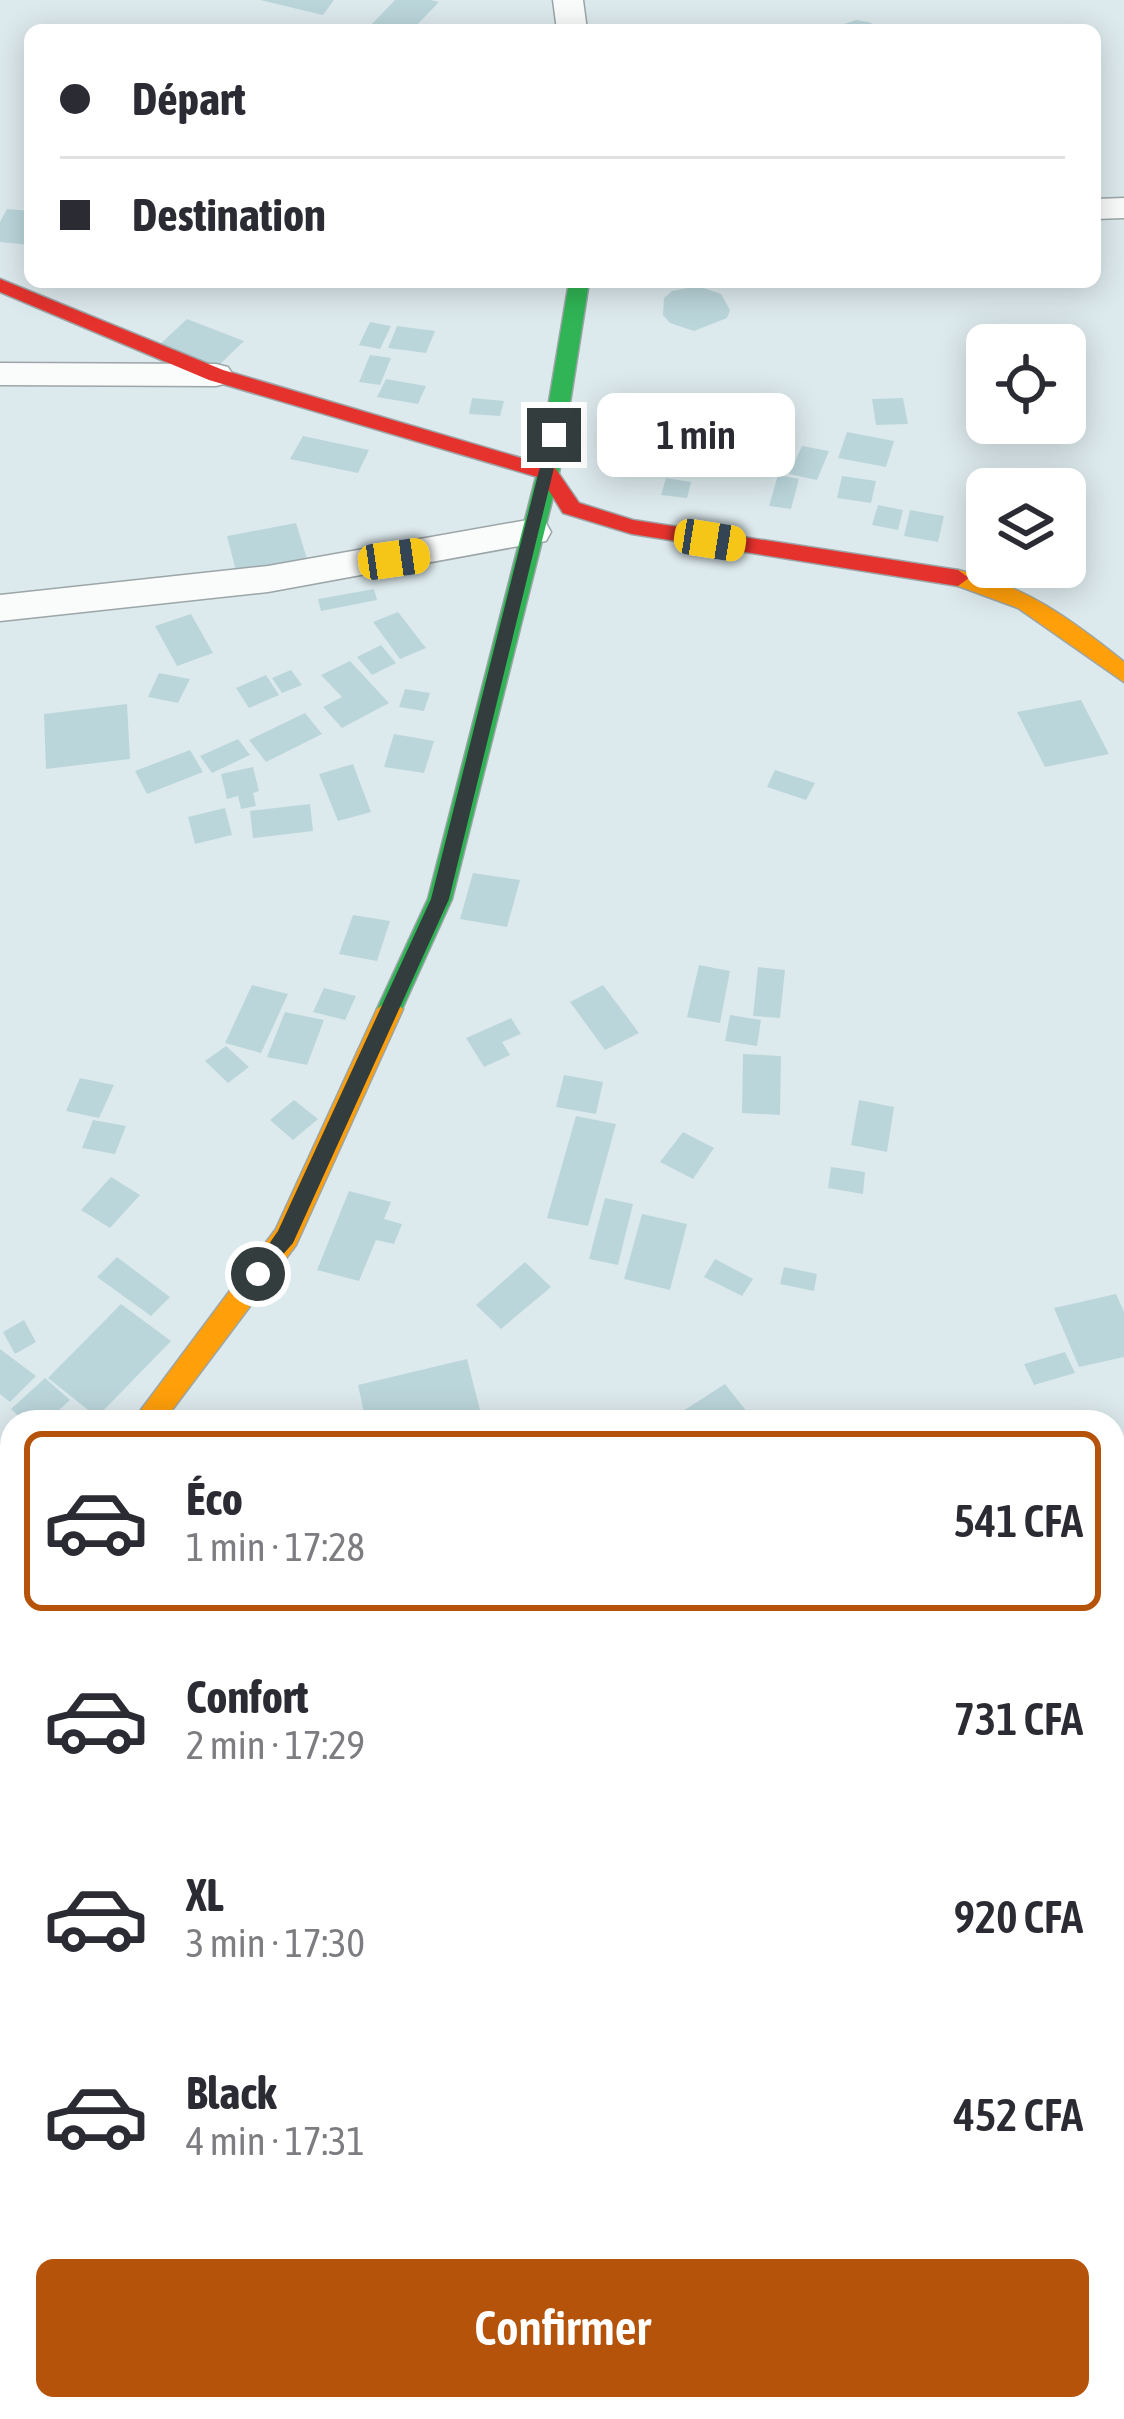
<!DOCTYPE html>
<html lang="fr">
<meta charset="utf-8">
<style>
:root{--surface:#fff;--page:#f7f7f7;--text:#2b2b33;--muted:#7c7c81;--line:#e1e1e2;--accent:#b45309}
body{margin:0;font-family:"Asap Condensed",sans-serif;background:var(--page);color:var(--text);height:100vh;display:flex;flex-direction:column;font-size:45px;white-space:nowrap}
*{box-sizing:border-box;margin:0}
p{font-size:39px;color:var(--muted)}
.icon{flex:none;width:66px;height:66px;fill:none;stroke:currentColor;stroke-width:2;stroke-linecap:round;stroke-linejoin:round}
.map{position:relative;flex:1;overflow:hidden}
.drawer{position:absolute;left:0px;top:1410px;width:1125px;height:1011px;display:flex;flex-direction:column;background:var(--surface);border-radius:36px 36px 0 0;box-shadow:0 6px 30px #0003}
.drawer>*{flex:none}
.banner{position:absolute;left:24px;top:24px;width:1077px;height:264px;border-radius:18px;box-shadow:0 6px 30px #0003;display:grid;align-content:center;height:264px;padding:0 36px;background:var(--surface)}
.buttons{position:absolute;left:966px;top:324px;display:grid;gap:24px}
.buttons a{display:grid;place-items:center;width:120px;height:120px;border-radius:18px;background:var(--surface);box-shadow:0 6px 30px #0003;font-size:60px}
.end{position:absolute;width:54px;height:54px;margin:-27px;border:15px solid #333d3e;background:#fff;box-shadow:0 0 0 6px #fff}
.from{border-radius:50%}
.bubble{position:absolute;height:84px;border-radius:18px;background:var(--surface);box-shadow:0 6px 30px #0003;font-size:39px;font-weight:600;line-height:84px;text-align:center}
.car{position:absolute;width:36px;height:72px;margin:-36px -18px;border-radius:15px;box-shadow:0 0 9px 3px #0007;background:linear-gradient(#f5c518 24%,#345 0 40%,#f5c518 0 76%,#345 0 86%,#f5c518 0)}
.banner b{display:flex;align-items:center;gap:42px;height:114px;font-size:45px}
.banner b+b{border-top:3px solid var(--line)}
.banner i{width:30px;height:30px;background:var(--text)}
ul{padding:21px 0 0;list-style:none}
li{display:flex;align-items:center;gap:36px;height:180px;margin:0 24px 18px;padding:0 12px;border:6px solid transparent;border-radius:18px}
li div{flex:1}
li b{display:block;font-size:45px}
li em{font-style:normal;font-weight:600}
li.selected{border-color:var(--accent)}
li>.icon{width:108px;height:108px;stroke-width:1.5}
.cta{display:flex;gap:24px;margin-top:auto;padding:24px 36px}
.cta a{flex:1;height:138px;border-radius:18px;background:var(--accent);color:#fff;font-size:48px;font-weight:600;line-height:138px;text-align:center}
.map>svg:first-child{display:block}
.building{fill:#bbd6db}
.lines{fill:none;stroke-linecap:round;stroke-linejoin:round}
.street-casing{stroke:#9ca5a7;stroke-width:3}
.fast-casing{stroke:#9ca5a7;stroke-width:3}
.slow-casing{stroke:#9ca5a7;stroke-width:3}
.jam-casing{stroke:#9ca5a7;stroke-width:3}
.street{fill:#fafcfc;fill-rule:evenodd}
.fast{fill:#30b455;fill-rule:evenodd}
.slow{fill:#ff9f0a;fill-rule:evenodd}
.jam{fill:#e5322d;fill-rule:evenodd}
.route{fill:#333d3e}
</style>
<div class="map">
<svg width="1124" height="2419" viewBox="0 0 1124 2419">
<rect width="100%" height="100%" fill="#ddeaed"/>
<!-- building -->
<path class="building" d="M260 0H334L323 15Z
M395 0H431L439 2 412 30 369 27Z
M856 20 868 22 886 30H827Z
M7 209 30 211V245L0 242V222Z
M698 286 721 294 730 310 727 318 694 331 670 323 663 315 664 298 672 291Z
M187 319 244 341 213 371 156 348Z
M370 322 391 326 380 349 359 345Z
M397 326 435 331 426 353 388 348Z
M370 355 391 358 380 385 359 382Z
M386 379 426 386 418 404 377 397Z
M472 398 504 401 500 416 469 414Z
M903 398 908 424 876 425 872 399Z
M764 400 771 431 723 434 717 404Z
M676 409 688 441 655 446 644 413Z
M710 409 717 436 691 438 686 411Z
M847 432 894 441 886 467 838 458Z
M303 436 369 450 358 473 290 459Z
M802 446 829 451 817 480 789 474Z
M778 475 799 479 791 509 769 506Z
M842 476 876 481 871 503 837 498Z
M666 478 691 482 687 498 661 495Z
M878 505 903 510 898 530 872 525Z
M910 510 944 516 938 542 904 536Z
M296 523 308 562 237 575 227 536Z
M374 589 377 600 321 611 318 599Z
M398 612 426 648 400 659 373 622Z
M191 614 213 653 177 666 155 626Z
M381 645 396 663 372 675 357 657Z
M350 661 389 703 342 728 323 707 342 697 321 675Z
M291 670 302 685 282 693 272 678Z
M159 673 190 679 178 703 148 697Z
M266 675 279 695 249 708 236 688Z
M405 689 430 693 424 711 399 707Z
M1081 700 1109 754 1045 767 1017 712Z
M127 704 130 759 46 769 44 714Z
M305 713 322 734 266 762 249 740Z
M394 734 434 741 424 773 384 767Z
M238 739 250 755 212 773 200 756Z
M190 750 203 772 147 794 135 771Z
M353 764 371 812 338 821 319 774Z
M253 767 259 791 253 793 256 806 241 809 238 796 227 799 221 774Z
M775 770 815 783 806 800 767 787Z
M310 804 313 831 253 838 250 811Z
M225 808 232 835 195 844 188 817Z
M473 873 520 880 507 927 460 919Z
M353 915 390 921 377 961 339 954Z
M699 965 730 971 720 1023 687 1017Z
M758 967 785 970 780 1018 753 1016Z
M252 985 288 994 261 1053 225 1043Z
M603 985 639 1033 605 1050 570 1002Z
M324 988 356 996 345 1020 313 1012Z
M285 1012 324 1020 307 1065 267 1057Z
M730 1015 761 1020 757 1046 725 1041Z
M511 1018 521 1034 502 1042 510 1055 484 1067 466 1038Z
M226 1046 249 1067 228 1083 205 1061Z
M743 1054 781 1056 780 1115 742 1113Z
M564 1075 603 1082 596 1114 556 1107Z
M80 1078 114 1085 99 1118 66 1111Z
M294 1100 318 1119 293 1140 270 1120Z
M859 1100 894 1107 887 1152 851 1145Z
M576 1116 616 1124 588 1226 547 1218Z
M93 1120 126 1126 115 1154 82 1148Z
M683 1132 714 1148 693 1179 660 1162Z
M831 1167 865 1172 863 1194 828 1188Z
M111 1177 140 1195 110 1228 81 1210Z
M349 1191 391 1202 384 1219 402 1224 394 1244 376 1240 359 1281 317 1270Z
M605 1198 633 1204 618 1265 589 1259Z
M642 1214 687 1224 670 1290 624 1279Z
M117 1257 170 1297 151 1316 97 1277Z
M715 1259 753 1279 742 1296 704 1277Z
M525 1262 551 1287 501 1329 476 1305Z
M784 1267 817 1274 814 1291 780 1284Z
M1116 1294 1124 1312V1357L1079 1367 1054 1308Z
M121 1304 171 1341 97 1417 48 1378Z
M24 1320 36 1342 15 1354 3 1332Z
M0 1349 36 1376 10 1402 0 1394Z
M1065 1352 1075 1373 1034 1385 1024 1364Z
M467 1359 483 1422H366L358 1385Z
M45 1378 70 1400 46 1422H25L11 1409Z
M725 1384 755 1422H666Z
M1113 2073 1124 2076V2129L1113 2126Z"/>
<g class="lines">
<defs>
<path id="street" d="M553 0H583L587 30H557Z
M1124 198V218L1095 219V199Z
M0 363 216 364 228 367 233 375 228 383 216 386 0 385Z
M533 519 546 523 551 532 546 541 268 592 0 621V595L268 566Z
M12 1574V1634L0 1638V1579Z
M1113 1778 1124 1779V1831L1113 1830Z
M12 1788V1840L0 1841V1789Z
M0 1909 12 1914V1976L0 1971Z
M424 2409H490L494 2419H428Z"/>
<path id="fast" d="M569 282H589L559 473 452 899 399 1016 390 1019 377 1009 428 899 537 473Z"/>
<path id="slow" d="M958 570C1024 585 1072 620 1124 662V682L1018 608 950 583 947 578Z
M390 999 403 1009 296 1245 163 1422H132L276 1229 377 1009Z"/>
<path id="jam" d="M0 279 223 370 555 468 579 503 633 520 958 570 969 578 958 586 632 534 563 513 541 478 209 380 0 292Z"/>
</defs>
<!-- street casing -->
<use href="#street" class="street-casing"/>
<!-- fast casing -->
<use href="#fast" class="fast-casing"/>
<!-- slow casing -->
<use href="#slow" class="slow-casing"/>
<!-- jam casing -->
<use href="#jam" class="jam-casing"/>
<!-- street -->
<use href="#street" class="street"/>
<!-- fast -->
<use href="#fast" class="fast"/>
<!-- slow -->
<use href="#slow" class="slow"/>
<!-- jam -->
<use href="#jam" class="jam"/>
</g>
<!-- route -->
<path class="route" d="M549 431 562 435 449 899 293 1243 258 1283 248 1274 278 1231 431 899Z"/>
</svg>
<div class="buttons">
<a><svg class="icon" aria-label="locate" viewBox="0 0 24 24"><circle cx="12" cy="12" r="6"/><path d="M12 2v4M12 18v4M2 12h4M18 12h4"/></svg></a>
<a><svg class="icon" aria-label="layers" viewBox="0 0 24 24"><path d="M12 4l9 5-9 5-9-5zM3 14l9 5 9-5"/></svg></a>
</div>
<i class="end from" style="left:258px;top:1274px"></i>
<i class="end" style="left:554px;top:435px"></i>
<div class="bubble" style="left:597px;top:393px;width:198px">1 min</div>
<i class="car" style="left:710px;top:540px;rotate:99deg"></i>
<i class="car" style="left:394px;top:559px;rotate:82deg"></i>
<div class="banner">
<b><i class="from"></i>Départ</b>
<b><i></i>Destination</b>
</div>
<section class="drawer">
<ul>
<li class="selected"><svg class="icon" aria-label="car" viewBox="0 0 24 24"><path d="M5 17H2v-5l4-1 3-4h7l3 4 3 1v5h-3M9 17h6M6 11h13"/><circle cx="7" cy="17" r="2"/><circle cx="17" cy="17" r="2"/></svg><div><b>Éco</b><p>1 min · 17:28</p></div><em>541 CFA</em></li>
<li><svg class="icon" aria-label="car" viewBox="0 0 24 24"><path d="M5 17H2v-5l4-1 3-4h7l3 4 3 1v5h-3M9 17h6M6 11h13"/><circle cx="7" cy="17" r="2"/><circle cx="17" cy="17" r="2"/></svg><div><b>Confort</b><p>2 min · 17:29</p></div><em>731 CFA</em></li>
<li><svg class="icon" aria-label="car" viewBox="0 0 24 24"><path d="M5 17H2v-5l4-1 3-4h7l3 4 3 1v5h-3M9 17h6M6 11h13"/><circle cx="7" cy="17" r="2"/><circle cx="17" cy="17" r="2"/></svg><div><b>XL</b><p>3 min · 17:30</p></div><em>920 CFA</em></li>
<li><svg class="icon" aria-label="car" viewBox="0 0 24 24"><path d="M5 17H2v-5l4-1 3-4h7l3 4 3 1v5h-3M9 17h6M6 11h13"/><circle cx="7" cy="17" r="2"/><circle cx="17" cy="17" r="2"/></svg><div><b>Black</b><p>4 min · 17:31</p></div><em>452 CFA</em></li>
</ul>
<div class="cta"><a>Confirmer</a></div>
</section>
</div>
